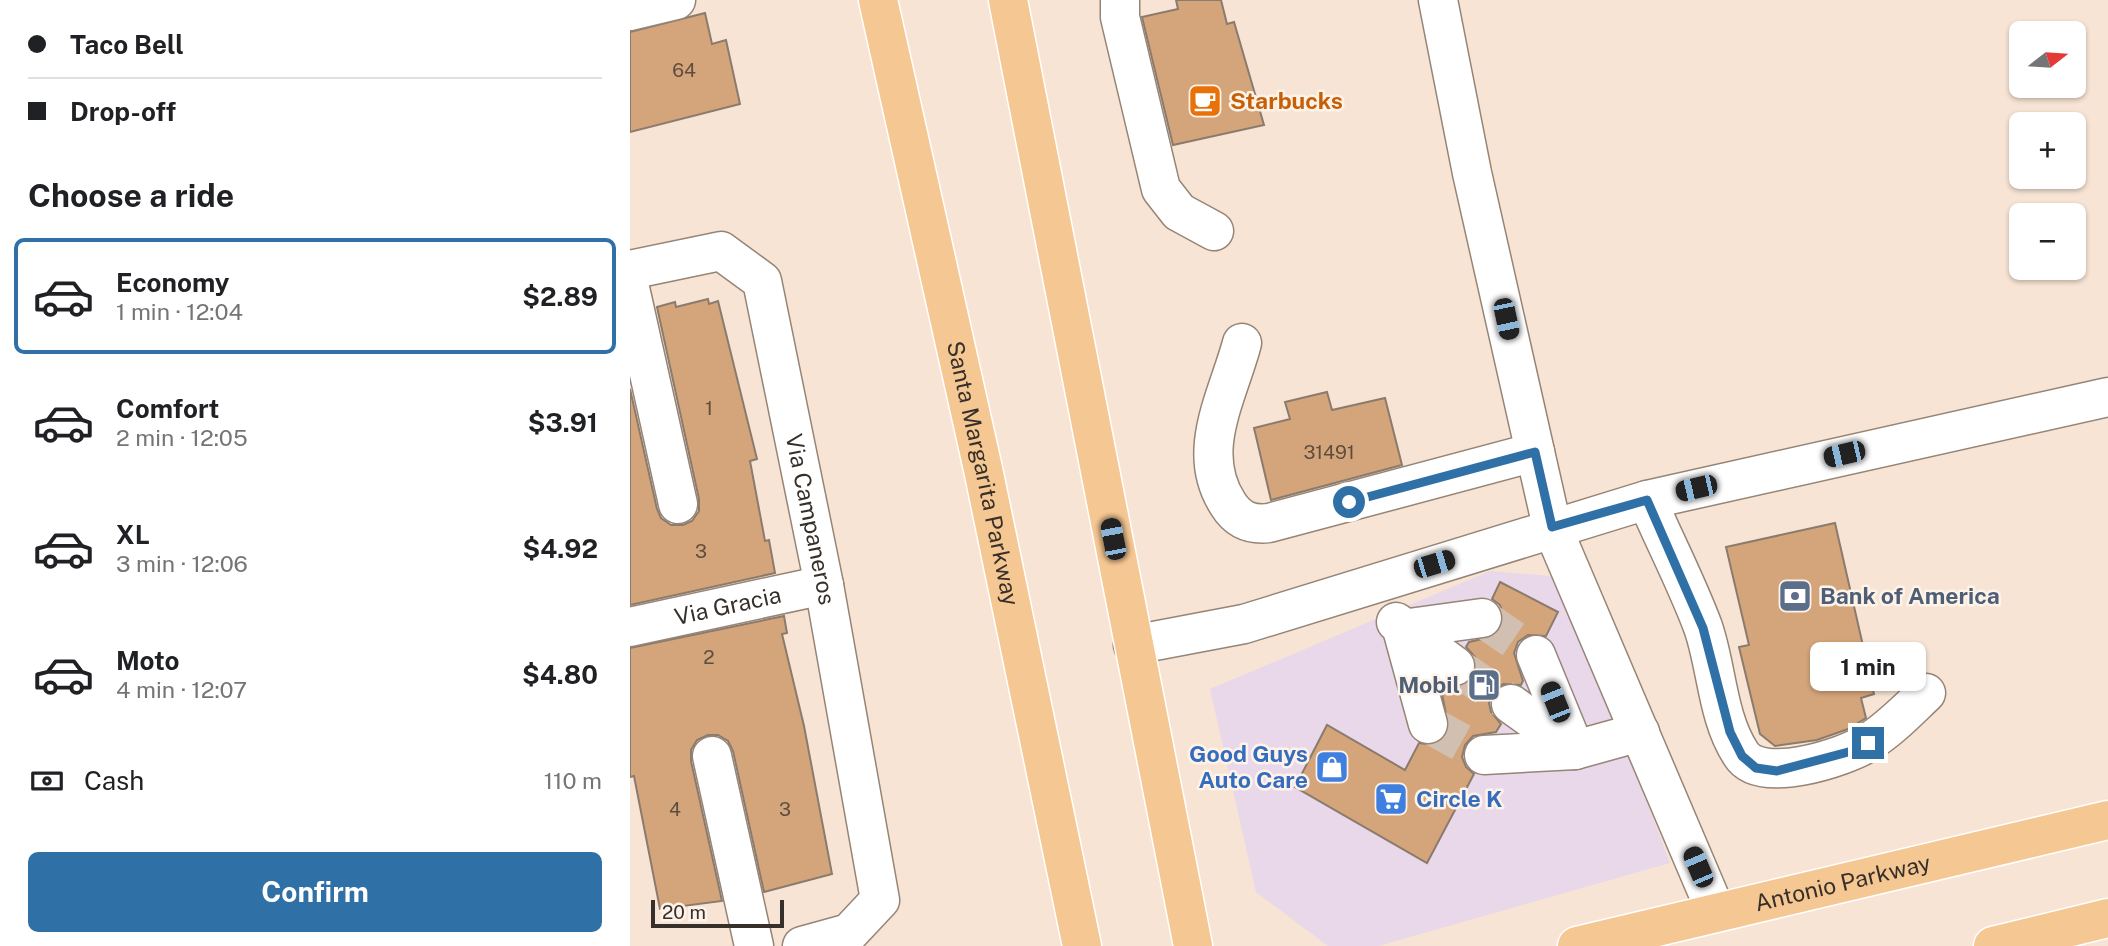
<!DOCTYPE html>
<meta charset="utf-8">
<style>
:root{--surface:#fff;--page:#f2f2f2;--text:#202124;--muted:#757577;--line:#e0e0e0;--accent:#2f71a7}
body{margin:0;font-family:"Public Sans",sans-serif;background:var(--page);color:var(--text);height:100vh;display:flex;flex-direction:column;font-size:26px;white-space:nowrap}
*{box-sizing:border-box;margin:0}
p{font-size:23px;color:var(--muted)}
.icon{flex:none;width:38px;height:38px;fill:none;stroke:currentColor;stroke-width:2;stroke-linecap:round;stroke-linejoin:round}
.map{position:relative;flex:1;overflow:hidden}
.details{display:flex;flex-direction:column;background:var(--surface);width:630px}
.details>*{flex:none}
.guide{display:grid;align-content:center;height:154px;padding:0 28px;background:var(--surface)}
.needle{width:46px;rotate:73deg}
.tools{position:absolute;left:1379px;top:21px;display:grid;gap:14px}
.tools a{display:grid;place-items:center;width:77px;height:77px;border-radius:10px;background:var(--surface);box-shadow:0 2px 5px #0004;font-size:35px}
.scale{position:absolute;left:21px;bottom:18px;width:133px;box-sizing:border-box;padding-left:7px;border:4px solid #37302a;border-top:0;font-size:19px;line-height:24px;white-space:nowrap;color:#37302a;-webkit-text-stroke:5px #fef3e9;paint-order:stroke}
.end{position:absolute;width:32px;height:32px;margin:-16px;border:9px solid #2f71a7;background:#fff;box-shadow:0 0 0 4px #fff}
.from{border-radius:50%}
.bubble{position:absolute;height:49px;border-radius:10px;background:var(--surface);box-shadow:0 2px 5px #0004;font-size:23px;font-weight:700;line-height:49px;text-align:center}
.car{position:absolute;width:21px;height:42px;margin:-21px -10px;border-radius:9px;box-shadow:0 0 5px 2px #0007;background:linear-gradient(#222 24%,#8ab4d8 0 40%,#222 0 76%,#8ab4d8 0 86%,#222 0)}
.guide b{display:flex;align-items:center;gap:24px;height:66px;font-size:26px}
.guide b+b{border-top:2px solid var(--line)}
.guide i{width:18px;height:18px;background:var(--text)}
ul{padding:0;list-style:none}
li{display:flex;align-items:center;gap:21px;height:116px;margin:0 14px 10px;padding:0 14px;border:4px solid transparent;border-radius:10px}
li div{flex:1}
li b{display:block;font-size:26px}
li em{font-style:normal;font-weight:700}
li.active{border-color:var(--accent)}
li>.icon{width:63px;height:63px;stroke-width:1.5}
h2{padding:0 28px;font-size:32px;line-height:84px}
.pay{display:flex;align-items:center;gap:18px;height:77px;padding:0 28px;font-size:26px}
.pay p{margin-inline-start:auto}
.button{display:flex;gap:14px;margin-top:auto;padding:14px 28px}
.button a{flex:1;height:80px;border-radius:10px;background:var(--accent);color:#fff;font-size:28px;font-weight:700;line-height:80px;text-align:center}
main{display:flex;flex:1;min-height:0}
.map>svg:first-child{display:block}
.commercial{fill:#e8d8ea}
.building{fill:#d4a57b;stroke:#8b7b6d;stroke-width:2}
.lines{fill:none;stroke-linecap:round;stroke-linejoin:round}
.minor-tunnel{stroke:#d1c0b2;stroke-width:38;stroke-dasharray:38 19;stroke-linecap:butt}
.minor-casing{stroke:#968576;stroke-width:41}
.major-casing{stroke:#fff;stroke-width:41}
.minor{stroke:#fff;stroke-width:38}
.major{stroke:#f5c792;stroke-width:38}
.route{stroke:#2f71a7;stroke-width:9}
.labels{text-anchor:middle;stroke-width:5;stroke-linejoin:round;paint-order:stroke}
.number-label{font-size:19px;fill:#5e4d3e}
.food-label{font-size:23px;font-weight:bold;fill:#c56008;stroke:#fef3e9;text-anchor:start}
.street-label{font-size:23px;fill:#37302a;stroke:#fef3e9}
.service-label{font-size:23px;font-weight:bold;fill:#4e5e75;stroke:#fef3e9;text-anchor:start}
.shop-label{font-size:23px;font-weight:bold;fill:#366cbe;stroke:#fef3e9;text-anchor:end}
</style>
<main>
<section class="details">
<div class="guide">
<b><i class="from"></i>Taco Bell</b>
<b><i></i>Drop-off</b>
</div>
<h2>Choose a ride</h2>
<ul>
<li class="active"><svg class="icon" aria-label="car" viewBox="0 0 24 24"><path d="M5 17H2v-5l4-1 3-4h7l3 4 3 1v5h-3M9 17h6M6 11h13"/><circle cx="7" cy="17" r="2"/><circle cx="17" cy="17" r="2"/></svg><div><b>Economy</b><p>1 min · 12:04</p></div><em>$2.89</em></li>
<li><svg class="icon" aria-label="car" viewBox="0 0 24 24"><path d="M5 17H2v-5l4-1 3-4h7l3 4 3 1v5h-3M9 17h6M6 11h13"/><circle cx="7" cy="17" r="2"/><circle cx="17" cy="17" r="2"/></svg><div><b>Comfort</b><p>2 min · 12:05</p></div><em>$3.91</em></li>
<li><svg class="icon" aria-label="car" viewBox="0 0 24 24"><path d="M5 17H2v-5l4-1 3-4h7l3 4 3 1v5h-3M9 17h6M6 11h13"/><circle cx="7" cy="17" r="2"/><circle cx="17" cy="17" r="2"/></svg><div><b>XL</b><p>3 min · 12:06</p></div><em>$4.92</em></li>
<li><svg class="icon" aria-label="car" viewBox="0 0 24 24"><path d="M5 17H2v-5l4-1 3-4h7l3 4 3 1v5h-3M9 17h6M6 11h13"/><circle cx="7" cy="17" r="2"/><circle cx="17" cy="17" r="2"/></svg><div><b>Moto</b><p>4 min · 12:07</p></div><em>$4.80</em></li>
</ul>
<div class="pay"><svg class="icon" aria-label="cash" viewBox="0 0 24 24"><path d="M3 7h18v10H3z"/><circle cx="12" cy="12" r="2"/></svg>Cash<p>110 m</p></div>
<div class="button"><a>Confirm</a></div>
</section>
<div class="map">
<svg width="1478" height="946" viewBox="0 0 1478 946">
<rect width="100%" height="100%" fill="#f7e4d4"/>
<!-- commercial -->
<path class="commercial" d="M860 571 932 577 1040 863 748 946H698L626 892 580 689Z"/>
<!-- building -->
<path class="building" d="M546 0H591L597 24 604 22 634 125 543 145 512 17 548 9Z
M75 13 82 44 96 40 110 104 0 132V32Z
M78 299 79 304 88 301 127 459 120 461 135 541 139 540 145 573 0 605V389L27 509 31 518 41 525H53L62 521 69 511V499L27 307 45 302 46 307Z
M697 392 702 410 755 398 772 465 641 500 624 428 660 419 655 402Z
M1205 523 1244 694 1231 698 1236 718 1218 729 1187 740 1145 746 1130 734 1109 647 1119 645 1096 547Z
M870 582 928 612 916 636 898 635 888 642 884 653 893 681 891 685 873 684 863 692 859 703 861 712 871 724 866 732 843 736 835 745 832 757 836 767 844 774 797 863 665 787 697 725 775 770 789 743 803 745 813 740 819 729 812 694 816 685 834 686 842 680 847 669 845 657 836 647 839 642 865 636 872 626 873 614 870 605 862 599Z
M154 616 157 633 152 634 174 726 202 874 134 892 103 751 98 741 88 735H78L67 740 61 750V761L92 901 30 909 4 776 0 777V648Z"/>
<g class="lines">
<!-- minor-tunnel -->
<path class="minor-tunnel" d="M852 618 906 655
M825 666 881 704
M798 724 854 755"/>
<defs>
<g id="minor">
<path d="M490 0V17L531 189 549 212 584 231"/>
<path d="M808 0 842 173 922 527 1086 912"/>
<path d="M0 11 46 0"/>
<path id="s1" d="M0 270 91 251 132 281 194 585 250 900 219 933 172 946"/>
<path d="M0 288 48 504"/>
<path d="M612 343C598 396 564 452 598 504 608 520 621 525 639 523L905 452"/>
<path d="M1017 500C1035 542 1057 584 1073 627 1087 667 1087 718 1111 754 1130 785 1214 758 1239 742 1260 729 1278 710 1296 693"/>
<path d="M766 622 825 666"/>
<path id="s2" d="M0 627 194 585"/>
<path d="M503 645 614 624 1017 500 1478 397"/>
<path d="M881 704 945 750 1010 732"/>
<path d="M798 724 772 629 852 618"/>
<path d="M854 755 945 750 906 655"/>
<path d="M82 756 124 946"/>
</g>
<g id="major">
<path id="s3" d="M248 0 353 469 452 946"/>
<path d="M378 0 563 946"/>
<path id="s4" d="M947 946 1478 820"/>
<path d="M1363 946 1478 918"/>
</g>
</defs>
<!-- minor casing -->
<use href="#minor" class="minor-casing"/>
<!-- major casing -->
<use href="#major" class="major-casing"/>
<!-- minor -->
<use href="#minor" class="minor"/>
<!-- major -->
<use href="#major" class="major"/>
</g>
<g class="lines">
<!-- route -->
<path class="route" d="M719 502 905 452 922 527 1017 500 1073 628 1100 732 1112 756 1126 768 1147 771 1222 751 1238 743"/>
</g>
<!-- icons -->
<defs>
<symbol id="cafe-square" viewBox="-11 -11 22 22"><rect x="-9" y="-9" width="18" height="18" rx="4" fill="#e8710a" stroke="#fef3e9"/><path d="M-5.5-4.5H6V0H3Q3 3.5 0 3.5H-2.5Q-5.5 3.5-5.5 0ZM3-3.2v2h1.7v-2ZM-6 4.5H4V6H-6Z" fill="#fff"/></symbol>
<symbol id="bank-square" viewBox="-11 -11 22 22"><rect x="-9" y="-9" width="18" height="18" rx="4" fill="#5c6f8a" stroke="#fef3e9"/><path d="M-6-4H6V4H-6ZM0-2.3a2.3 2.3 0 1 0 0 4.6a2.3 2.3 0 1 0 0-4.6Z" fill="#fff"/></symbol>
<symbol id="fuel-square" viewBox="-11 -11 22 22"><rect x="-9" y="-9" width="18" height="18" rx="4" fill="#5c6f8a" stroke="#fef3e9"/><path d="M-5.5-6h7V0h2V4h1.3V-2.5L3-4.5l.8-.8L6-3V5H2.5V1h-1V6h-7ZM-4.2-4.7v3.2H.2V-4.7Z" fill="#fff"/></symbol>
<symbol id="shop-square" viewBox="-11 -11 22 22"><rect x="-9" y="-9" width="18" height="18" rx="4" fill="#3f7fe0" stroke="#fef3e9"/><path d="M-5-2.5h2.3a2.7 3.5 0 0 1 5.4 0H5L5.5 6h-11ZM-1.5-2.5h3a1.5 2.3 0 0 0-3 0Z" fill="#fff"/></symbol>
<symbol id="supermarket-square" viewBox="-11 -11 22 22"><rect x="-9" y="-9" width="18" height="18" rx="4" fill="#3f7fe0" stroke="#fef3e9"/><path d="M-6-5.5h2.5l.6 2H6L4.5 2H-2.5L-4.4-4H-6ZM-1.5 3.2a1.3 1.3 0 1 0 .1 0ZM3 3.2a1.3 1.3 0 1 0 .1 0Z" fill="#fff"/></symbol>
</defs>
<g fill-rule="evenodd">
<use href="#cafe-square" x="556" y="82" width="38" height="38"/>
<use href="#bank-square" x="1146" y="577" width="38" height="38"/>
<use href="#fuel-square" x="835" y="666" width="38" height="38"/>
<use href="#shop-square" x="683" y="748" width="38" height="38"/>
<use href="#supermarket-square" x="742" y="780" width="38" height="38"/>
</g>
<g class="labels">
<!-- number labels -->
<g class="number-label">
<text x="54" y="77">64</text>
<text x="79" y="415">1</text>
<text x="699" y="459">31491</text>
<text x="71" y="558">3</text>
<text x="79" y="664">2</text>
<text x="45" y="816">4</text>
<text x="155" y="816">3</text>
</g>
<!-- food labels -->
<g class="food-label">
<text x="600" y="109">Starbucks</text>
</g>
<!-- street labels -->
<g class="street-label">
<text dy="8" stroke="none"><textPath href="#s3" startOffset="485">Santa Margarita Parkway</textPath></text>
<text dy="8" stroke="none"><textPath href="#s1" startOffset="387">Via Campaneros</textPath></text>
<text dy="8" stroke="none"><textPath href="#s2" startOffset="100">Via Gracia</textPath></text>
<text dy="8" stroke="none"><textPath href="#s4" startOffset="273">Antonio Parkway</textPath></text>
</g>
<!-- service labels -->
<g class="service-label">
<text x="1190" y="604">Bank of America</text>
<text x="830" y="693" text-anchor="end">Mobil</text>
</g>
<!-- shop labels -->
<g class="shop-label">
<text x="678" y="762">Good Guys<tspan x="678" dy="26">Auto Care</tspan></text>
<text x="786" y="807" text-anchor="start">Circle K</text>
</g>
</g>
</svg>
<div class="tools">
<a><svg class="needle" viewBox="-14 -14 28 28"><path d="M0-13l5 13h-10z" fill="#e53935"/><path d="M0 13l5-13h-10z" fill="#757577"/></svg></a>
<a>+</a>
<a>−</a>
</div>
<div class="scale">20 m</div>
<i class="end from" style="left:719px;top:502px"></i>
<i class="end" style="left:1238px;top:743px"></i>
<div class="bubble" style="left:1180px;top:642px;width:116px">1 min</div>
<i class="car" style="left:876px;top:319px;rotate:168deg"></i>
<i class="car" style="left:1214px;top:454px;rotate:257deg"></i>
<i class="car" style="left:1066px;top:488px;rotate:257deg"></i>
<i class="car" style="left:483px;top:539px;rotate:349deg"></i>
<i class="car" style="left:804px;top:564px;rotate:73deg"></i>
<i class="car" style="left:925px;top:702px;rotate:338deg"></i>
<i class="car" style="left:1068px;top:867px;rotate:337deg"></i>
</div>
</main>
